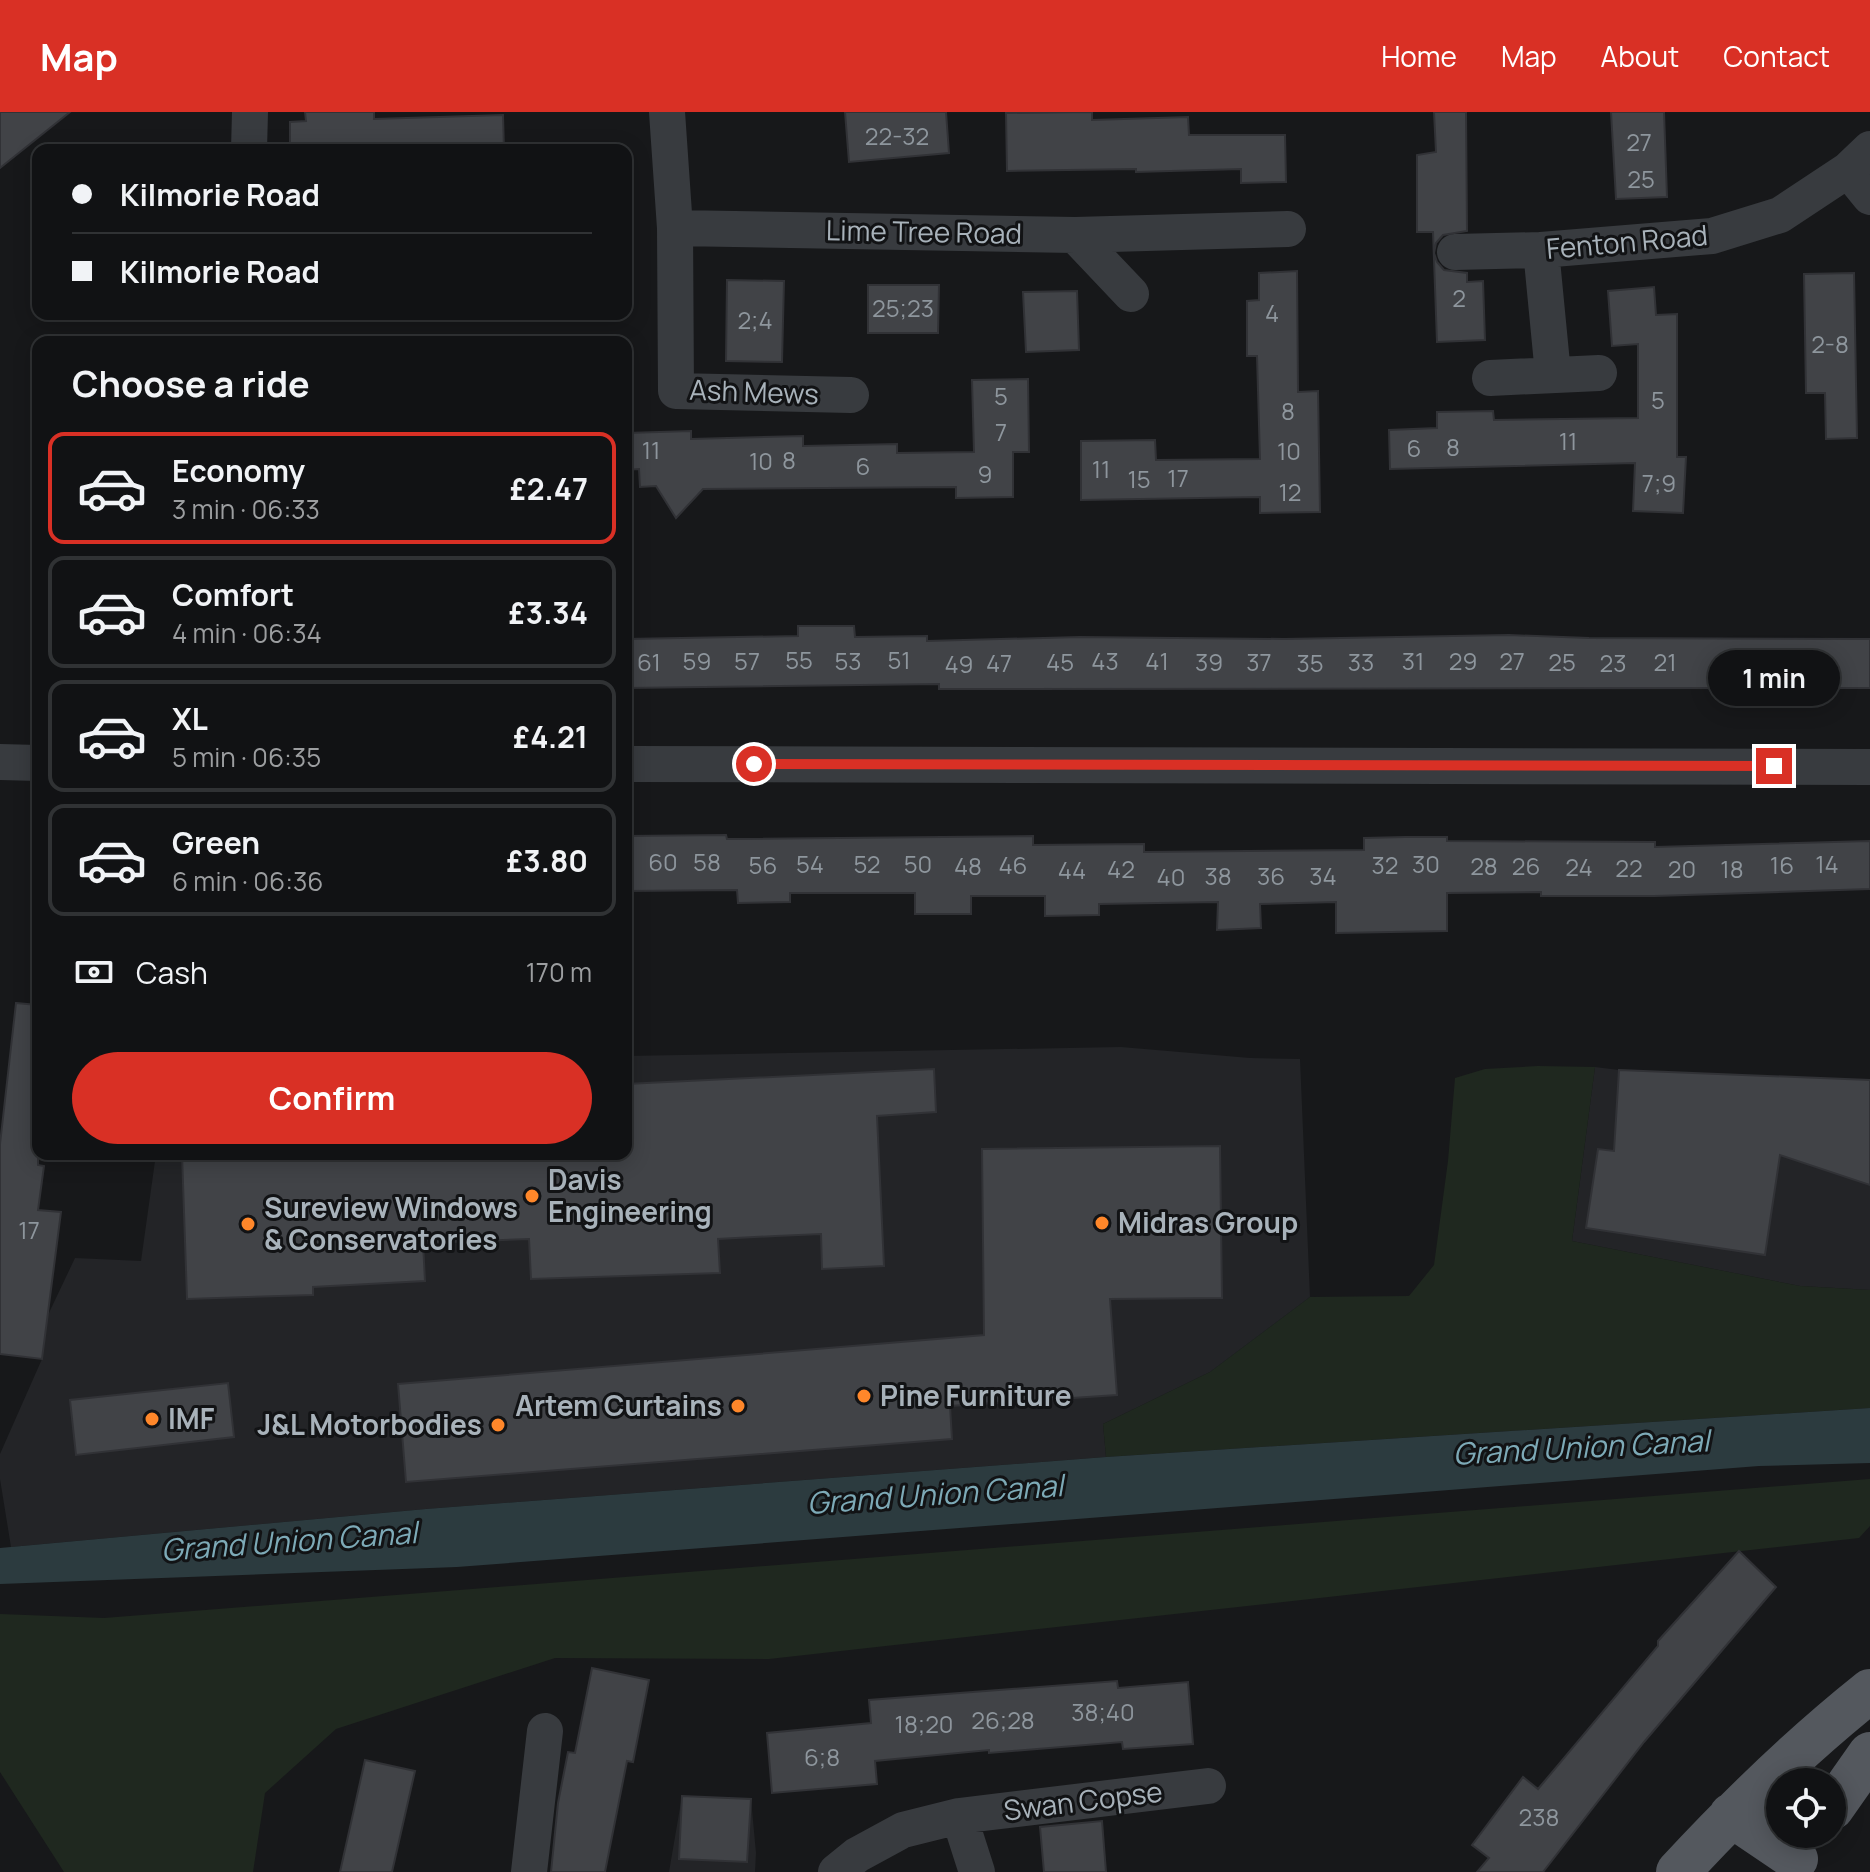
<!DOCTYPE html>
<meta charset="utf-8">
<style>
:root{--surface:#111214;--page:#1a1b1d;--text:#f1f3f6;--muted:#9c9ea0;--line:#303234;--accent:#d93025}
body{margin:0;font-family:Manrope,sans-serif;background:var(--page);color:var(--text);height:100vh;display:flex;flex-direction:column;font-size:30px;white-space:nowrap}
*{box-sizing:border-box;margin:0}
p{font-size:26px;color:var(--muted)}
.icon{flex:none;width:44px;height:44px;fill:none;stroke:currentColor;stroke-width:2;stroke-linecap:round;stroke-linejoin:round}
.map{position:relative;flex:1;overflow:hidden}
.panel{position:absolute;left:32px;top:224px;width:600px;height:824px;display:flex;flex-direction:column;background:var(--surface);border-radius:16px;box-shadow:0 4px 20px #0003,0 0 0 2px var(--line)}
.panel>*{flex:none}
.banner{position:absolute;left:32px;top:32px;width:600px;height:176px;border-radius:16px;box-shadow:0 4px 20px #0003,0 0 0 2px var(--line);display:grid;align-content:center;height:176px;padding:0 40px;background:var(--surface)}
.fabs{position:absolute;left:1766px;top:1656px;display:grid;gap:16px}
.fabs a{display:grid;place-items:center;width:80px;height:80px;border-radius:50%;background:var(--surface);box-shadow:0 4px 20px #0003,0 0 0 2px var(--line);font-size:40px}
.end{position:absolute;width:36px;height:36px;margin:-18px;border:10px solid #d93025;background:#fff;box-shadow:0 0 0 4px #fff}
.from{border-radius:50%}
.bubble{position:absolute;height:56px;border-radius:28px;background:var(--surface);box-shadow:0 4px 20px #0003,0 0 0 2px var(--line);font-size:26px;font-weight:700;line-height:56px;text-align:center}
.banner b{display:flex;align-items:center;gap:28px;height:76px;font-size:30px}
.banner b+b{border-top:2px solid var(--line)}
.banner i{width:20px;height:20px;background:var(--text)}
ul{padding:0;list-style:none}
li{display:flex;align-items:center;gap:24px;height:112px;margin:0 16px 12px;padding:0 24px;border:4px solid var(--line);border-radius:16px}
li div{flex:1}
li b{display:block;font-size:30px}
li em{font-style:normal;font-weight:700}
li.on{border-color:var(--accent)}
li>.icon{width:72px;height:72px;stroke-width:1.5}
h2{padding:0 40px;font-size:36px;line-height:96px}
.pay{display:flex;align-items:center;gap:20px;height:88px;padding:0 40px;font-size:30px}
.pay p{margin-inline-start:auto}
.cta{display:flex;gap:16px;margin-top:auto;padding:16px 40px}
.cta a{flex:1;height:92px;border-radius:48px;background:var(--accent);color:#fff;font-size:32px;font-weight:700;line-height:92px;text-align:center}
header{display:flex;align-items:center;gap:48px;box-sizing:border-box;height:112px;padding:0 40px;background:var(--accent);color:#fff}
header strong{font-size:38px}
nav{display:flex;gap:44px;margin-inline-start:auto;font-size:28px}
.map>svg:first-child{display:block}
.built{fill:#232427}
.green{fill:#1f281f}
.water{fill:#2c3b3f}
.building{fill:#414347;stroke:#313236;stroke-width:2}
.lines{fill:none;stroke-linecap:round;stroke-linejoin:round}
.minor{stroke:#383b3f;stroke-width:36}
.primary{stroke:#54585e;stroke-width:44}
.route{stroke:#d93025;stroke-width:10}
.poi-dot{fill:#ff872a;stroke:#121315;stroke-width:3}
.labels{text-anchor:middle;stroke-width:6;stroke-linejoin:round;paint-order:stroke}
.number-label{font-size:24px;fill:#8e969d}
.street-label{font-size:28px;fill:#a8b2ba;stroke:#121315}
.poi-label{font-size:28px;font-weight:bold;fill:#a8b2ba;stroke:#121315;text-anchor:start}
.water-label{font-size:30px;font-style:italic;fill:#7daab7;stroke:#121315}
</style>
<header>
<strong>Map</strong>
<nav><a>Home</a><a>Map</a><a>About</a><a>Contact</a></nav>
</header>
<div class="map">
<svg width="1870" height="1760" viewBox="0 0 1870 1760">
<rect width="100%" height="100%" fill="#17181a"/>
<!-- built -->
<path class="built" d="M1121 935 1250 946 1300 947 1310 1185 1210 1260 1103 1312 1106 1345 426 1397 11 1435 0 1367V1342L42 1247 47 1205 75 1146 141 1149 156 1042H626V944Z
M1595 955 1619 958 1870 968V1178L1800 1174 1572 1129Z
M682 1684 751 1687 756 1741 755 1760H669Z"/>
<!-- green -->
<path class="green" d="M1538 954 1595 955 1572 1129 1800 1174 1870 1178V1296L1106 1345 1103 1312 1210 1260 1310 1185 1409 1184 1434 1153 1448 1049 1455 966 1485 957Z
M1870 1367V1414L1859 1426 769 1547 555 1546 336 1617 265 1681 253 1760H64L0 1660V1502L104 1506Z"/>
<!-- water -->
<path class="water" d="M1870 1296V1351L1759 1354 457 1455 0 1472V1436L426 1397 1106 1345Z"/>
<!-- building -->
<path class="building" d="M0 0H70L0 56Z
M305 0H374V7L503 3 504 38H290V10L306 9Z
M845 0H946L949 41 849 50Z
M1092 0V8L1188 5 1189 23H1285L1286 70 1241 71V57L1136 60V57L1007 59 1006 1Z
M1434 0H1466L1467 119 1443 123 1436 131 1434 141 1437 150 1444 158 1467 161V170L1483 169 1485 228 1437 230 1433 120H1417V43L1436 40Z
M1611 0H1664L1667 85 1616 87Z
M1297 159 1298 280 1318 279 1320 400 1260 401V385L1081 388V329L1155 328 1156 348 1260 347 1257 244H1247V189L1259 188V161Z
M1854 161 1857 326 1826 327 1825 281H1806L1804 162Z
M727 168 784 169 782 250 726 249Z
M868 173H939L938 221H868Z
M1654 175 1656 203 1677 202V345H1686L1683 401 1633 399 1635 351 1390 357 1389 318 1437 316V300L1493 299 1494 308 1638 306V232L1612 234 1608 179Z
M1077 179 1079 238 1026 240 1023 180Z
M1028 267 1029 340H1013V385L956 386V375L703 377 676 406 656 374 640 375 639 357 626 358V321L691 319V327L803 324V334L897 332V341L974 340 972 268Z
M798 514H854L855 525 927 524V529L1080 525 1284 527 1509 523 1589 526 1870 527V576L939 577V572L626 576V527L798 524Z
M726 723 727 727 1033 724V733L1144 732V740L1364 738V726L1405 725H1447V729L1655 730V735L1870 729V777L1655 784H1541V780L1447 781V819L1336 821V790L1260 792 1261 816 1217 818 1218 790 1099 792V803L1045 804V784H971V802H915V781H790V790L738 791 737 778 626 779V724Z
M16 891 38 893V1053L44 1054 38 1098 61 1100 42 1247 0 1242V1032Z
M934 957 936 1000 877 1004 884 1154 822 1157 821 1122 776 1124 718 1127 720 1161 531 1167 529 1127 423 1131 425 1169 313 1175V1183L187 1187 182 1042H626V972Z
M1619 958 1870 968V1073L1780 1043 1765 1143 1586 1116 1598 1037 1614 1039Z
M1220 1034 1222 1186 1110 1187 1117 1283 950 1294 952 1327 406 1370 398 1272 984 1223 982 1037Z
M228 1271 234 1325 76 1343 70 1288Z
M1739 1439 1776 1475 1644 1630 1543 1760H1477L1489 1746 1472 1733 1523 1665 1538 1677 1658 1534V1529Z
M592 1556 649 1568 633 1650 627 1649 605 1760H551L558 1691 568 1640 575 1641Z
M1117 1569 1118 1576 1188 1570 1193 1632 1123 1637 1122 1630 989 1641V1638L875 1649 877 1672 772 1681 767 1621 871 1611 869 1588Z
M365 1648 415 1659 392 1760H340Z
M682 1684 751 1687 747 1750 679 1747Z
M1102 1709 1106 1760H1044L1040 1715Z"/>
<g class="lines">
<!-- minor -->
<path class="minor" d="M667 0 675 116 1075 123 1288 117
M249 38 250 0
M1848 58 1870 85
M675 116 676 279 851 283
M1075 123 1131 182
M1541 138 1553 262
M1455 140 1541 138 1712 124 1780 103 1848 58 1870 37
M1490 266 1599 261
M0 650 38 651
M626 652 1870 655
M959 1704 977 1760
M529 1760 545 1619
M836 1760 857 1743 903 1718 959 1704 1208 1674"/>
<!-- primary -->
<path class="primary" d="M1832 1696 1870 1642
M1731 1703 1796 1747
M1678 1760C1738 1695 1801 1634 1870 1579"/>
</g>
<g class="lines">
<!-- route -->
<path class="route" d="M754 652 1774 654"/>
</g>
<!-- markers -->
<g class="poi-dot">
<circle cx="532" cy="1084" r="8"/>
<circle cx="1102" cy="1111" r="8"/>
<circle cx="248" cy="1112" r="8"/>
<circle cx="864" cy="1284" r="8"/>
<circle cx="738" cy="1294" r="8"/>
<circle cx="152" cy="1307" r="8"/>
<circle cx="498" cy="1313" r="8"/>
</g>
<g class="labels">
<!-- number labels -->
<g class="number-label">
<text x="897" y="33">22-32</text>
<text x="1639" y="39">27</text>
<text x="1641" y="76">25</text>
<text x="1459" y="195">2</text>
<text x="903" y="205">25;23</text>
<text x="1272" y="210">4</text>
<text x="755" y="217">2;4</text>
<text x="1830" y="241">2-8</text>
<text x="1001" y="293">5</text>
<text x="1658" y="297">5</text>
<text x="1288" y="308">8</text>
<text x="1001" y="329">7</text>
<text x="1568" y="338">11</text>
<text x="1453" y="344">8</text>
<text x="1414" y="345">6</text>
<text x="651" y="347">11</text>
<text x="1289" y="348">10</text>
<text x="789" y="357">8</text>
<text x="761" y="358">10</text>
<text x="863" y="363">6</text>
<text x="1101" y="366">11</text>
<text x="985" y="371">9</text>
<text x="1178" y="375">17</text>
<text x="1139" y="376">15</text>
<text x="1659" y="380">7;9</text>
<text x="1290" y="389">12</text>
<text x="799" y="557">55</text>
<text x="899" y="557">51</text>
<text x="697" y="558">59</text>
<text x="747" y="558">57</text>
<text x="848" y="558">53</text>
<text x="1105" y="558">43</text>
<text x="1157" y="558">41</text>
<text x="1413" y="558">31</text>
<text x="1463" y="558">29</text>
<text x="1512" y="558">27</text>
<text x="649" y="559">61</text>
<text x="1060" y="559">45</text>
<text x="1209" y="559">39</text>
<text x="1259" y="559">37</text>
<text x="1361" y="559">33</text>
<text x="1562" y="559">25</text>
<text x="1665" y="559">21</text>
<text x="999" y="560">47</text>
<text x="1310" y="560">35</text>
<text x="1613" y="560">23</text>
<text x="959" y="561">49</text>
<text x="663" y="759">60</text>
<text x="707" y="759">58</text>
<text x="810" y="761">54</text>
<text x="867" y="761">52</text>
<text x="918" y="761">50</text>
<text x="1426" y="761">30</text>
<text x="1827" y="761">14</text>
<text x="763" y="762">56</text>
<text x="1013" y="762">46</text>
<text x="1385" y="762">32</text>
<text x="1782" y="762">16</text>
<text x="968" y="763">48</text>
<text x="1484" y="763">28</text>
<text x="1526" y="763">26</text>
<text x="1579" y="764">24</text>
<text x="1629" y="765">22</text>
<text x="1121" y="766">42</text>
<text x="1682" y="766">20</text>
<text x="1732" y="766">18</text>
<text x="1072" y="767">44</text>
<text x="1218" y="773">38</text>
<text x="1271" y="773">36</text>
<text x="1323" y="773">34</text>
<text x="1171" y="774">40</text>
<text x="29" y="1127">17</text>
<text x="1103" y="1609">38;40</text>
<text x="1003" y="1617">26;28</text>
<text x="924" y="1621">18;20</text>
<text x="822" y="1654">6;8</text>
<text x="1539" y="1714">238</text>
</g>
<!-- street labels -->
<g class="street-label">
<text transform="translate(924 120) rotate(1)" y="10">Lime Tree Road</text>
<text transform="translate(1627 130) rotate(-5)" y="10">Fenton Road</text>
<text transform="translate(754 280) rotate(2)" y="10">Ash Mews</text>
<text transform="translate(1083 1689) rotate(-7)" y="10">Swan Copse</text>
</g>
<!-- poi labels -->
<g class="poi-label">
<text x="548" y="1078">Davis<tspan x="548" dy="32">Engineering</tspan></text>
<text x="264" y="1106">Sureview Windows<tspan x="264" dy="32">&amp; Conservatories</tspan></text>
<text x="1118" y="1121">Midras Group</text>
<text x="880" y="1294">Pine Furniture</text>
<text x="722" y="1304" text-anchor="end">Artem Curtains</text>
<text x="168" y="1317">IMF</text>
<text x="482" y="1323" text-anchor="end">J&amp;L Motorbodies</text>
</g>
<!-- water labels -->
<g class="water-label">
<text transform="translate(1581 1336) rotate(-3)" y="10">Grand Union Canal</text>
<text transform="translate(935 1383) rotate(-4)" y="10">Grand Union Canal</text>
<text transform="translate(289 1430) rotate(-4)" y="10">Grand Union Canal</text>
</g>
</g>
</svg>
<div class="fabs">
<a><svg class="icon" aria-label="locate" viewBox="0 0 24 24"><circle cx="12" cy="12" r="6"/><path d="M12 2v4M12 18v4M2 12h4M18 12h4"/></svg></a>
</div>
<i class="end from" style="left:754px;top:652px"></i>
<i class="end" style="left:1774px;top:654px"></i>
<div class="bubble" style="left:1708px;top:538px;width:132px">1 min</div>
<div class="banner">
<b><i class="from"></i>Kilmorie Road</b>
<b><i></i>Kilmorie Road</b>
</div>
<section class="panel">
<h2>Choose a ride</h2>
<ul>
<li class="on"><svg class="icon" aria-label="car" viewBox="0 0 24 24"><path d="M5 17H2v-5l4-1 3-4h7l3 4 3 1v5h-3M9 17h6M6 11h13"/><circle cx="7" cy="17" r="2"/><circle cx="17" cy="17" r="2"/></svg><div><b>Economy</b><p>3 min · 06:33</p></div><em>£2.47</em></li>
<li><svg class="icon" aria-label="car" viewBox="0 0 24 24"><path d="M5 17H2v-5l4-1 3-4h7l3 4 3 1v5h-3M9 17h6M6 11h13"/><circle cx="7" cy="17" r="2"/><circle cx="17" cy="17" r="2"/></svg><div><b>Comfort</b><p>4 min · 06:34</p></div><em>£3.34</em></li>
<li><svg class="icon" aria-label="car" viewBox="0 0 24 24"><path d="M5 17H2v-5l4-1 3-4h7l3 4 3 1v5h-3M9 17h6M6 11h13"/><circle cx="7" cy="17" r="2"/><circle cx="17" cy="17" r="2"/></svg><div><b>XL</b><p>5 min · 06:35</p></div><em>£4.21</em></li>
<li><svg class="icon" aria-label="car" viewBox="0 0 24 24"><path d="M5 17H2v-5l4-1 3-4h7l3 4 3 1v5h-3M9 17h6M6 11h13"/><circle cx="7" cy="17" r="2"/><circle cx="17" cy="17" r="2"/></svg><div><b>Green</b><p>6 min · 06:36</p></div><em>£3.80</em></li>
</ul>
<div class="pay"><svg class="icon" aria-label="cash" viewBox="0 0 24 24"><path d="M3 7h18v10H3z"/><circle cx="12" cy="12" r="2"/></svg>Cash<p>170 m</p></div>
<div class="cta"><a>Confirm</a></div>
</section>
</div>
